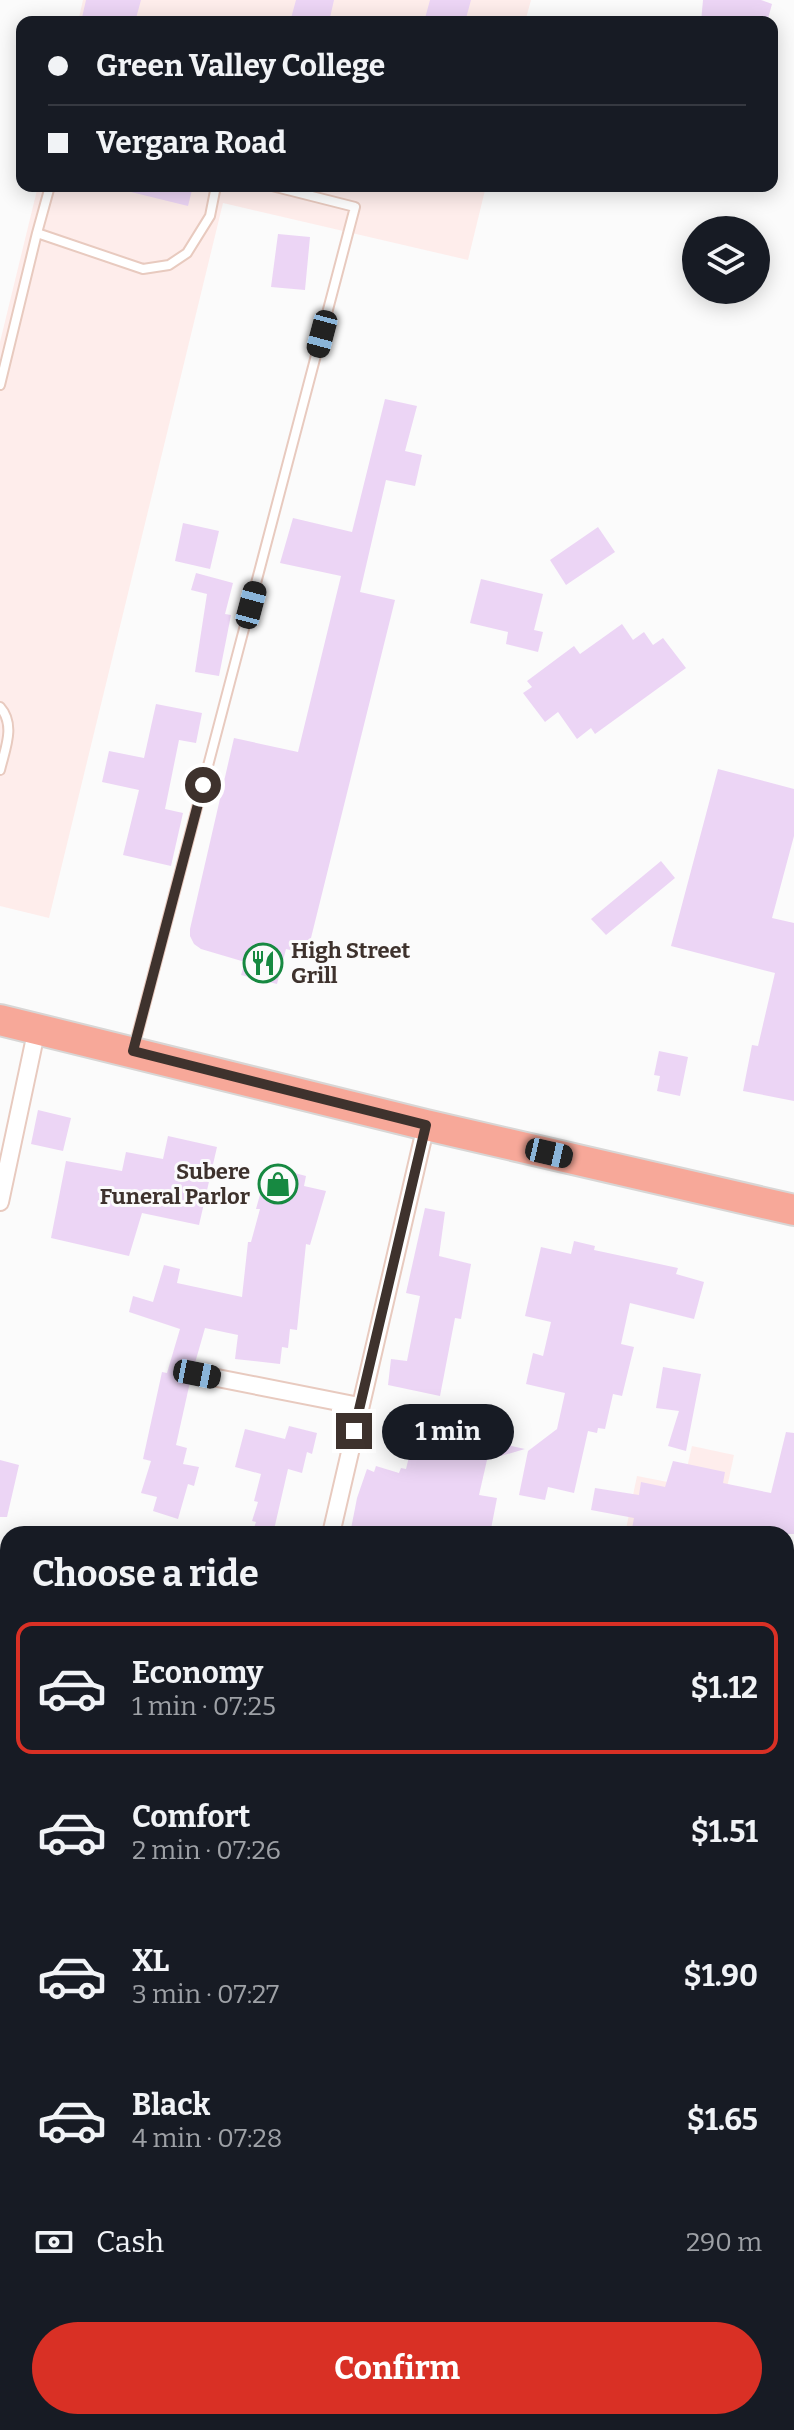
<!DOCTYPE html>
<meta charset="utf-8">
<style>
:root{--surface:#171b24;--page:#242831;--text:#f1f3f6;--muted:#9ea1a6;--line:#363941;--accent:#d93025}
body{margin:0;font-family:Bitter,serif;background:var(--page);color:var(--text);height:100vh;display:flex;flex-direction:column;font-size:30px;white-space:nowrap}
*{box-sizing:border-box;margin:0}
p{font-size:26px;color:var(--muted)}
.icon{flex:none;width:44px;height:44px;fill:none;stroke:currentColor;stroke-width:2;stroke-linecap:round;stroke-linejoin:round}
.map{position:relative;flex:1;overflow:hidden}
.panel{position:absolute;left:0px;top:1526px;width:794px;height:904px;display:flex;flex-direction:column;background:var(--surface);border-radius:24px 24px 0 0;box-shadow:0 4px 20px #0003}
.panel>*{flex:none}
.banner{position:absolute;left:16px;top:16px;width:762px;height:176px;border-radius:16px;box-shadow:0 4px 20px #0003;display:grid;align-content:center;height:176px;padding:0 32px;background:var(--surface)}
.buttons{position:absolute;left:682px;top:216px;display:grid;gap:16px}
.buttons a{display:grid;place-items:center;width:88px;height:88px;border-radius:50%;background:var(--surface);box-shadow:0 4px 20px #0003;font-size:40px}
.end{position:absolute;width:36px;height:36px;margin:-18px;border:10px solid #3e322d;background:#fff;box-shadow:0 0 0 4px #fff}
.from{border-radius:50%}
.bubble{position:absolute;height:56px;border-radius:28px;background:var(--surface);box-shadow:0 4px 20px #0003;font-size:26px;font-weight:700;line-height:56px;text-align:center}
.car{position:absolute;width:24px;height:48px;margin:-24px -12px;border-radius:10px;box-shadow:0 0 6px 2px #0007;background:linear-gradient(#222 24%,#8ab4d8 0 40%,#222 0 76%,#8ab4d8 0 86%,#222 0)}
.banner b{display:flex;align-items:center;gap:28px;height:76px;font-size:30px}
.banner b+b{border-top:2px solid var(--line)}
.banner i{width:20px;height:20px;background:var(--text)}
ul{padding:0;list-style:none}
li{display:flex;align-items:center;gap:24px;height:132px;margin:0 16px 12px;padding:0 16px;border:4px solid transparent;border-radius:16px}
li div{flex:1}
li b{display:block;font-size:30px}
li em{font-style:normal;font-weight:700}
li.on{border-color:var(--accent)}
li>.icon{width:72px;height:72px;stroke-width:1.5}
h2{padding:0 32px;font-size:36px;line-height:96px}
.pay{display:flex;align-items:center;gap:20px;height:88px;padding:0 32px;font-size:30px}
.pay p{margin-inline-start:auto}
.button{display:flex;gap:16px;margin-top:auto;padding:16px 32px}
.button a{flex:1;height:92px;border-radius:48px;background:var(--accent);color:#fff;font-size:32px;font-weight:700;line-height:92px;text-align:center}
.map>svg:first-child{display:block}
.commercial{fill:#feedec}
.education{fill:#feedeb}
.building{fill:#ecd5f5}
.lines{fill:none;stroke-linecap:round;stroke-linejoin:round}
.lane-casing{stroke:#e8cabf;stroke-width:12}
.street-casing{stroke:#e8cabf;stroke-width:20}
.secondary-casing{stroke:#e8cabf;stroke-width:28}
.highway-casing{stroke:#d8d6d5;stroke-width:34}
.lane{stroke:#fff;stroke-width:8}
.street{stroke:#fff;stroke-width:16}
.secondary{stroke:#fff;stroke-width:24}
.highway{stroke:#f7a899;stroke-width:30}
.route{stroke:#3e322d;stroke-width:10}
.labels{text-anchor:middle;stroke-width:6;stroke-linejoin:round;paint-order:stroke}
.poi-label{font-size:22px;font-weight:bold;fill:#3e322d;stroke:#fbfbfb;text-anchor:start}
</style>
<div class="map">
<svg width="794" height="2430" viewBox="0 0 794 2430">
<rect width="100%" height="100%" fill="#fbfbfb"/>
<!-- commercial -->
<path class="commercial" d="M692 1446 734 1455 717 1534H625L637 1476 683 1485Z"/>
<!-- education -->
<path class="education" d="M83 0H531L525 22H78Z
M38 186H486L468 260 223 203 49 918 0 906V342Z"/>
<!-- building -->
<path class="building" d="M86 0H141L135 22H81Z
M296 0H334L329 22H290Z
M430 0H471L465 22H424Z
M703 0H761L772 4 767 22H701Z
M132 186H193L188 206 131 192Z
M278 234 310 237 305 290 271 287Z
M385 399 417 406 405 451 422 455 415 486 386 480 360 592 395 600 307 954 286 949 277 984 241 975 245 962 201 949 194 944 190 936V929L234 738 298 752 341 576 280 563 293 518 352 532Z
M183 523 219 531 210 569 175 561Z
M598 527 615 552 566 585 550 560Z
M196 573 233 583 225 614 231 615 219 676 195 672 207 594 191 590Z
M481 579 543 594 534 630 543 632 538 652 506 644 508 632 470 623Z
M622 624 633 640 644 632 653 645 663 638 686 668 595 734 591 728 577 739 558 712 545 722 523 693 532 687 527 681 574 646 580 654Z
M156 704 202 713 196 743 179 740 165 809 183 813 171 866 123 855 139 790 102 782 109 751 144 758Z
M718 769 794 789V836L772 918 794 923V1101L743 1091 752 1045 758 1046 775 973 671 946Z
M661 861 675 878 606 935 591 919Z
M659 1051 688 1057 680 1096 657 1091 660 1076 654 1075Z
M38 1110 71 1118 63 1151 31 1144Z
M168 1136 217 1147 199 1225 142 1213 129 1256 51 1238 66 1161 122 1171 126 1152 163 1159Z
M268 1166 306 1176 304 1186 326 1191 310 1245 306 1244 297 1330 290 1329 288 1348 282 1347 280 1364 235 1359 238 1335 205 1328 195 1363 186 1371 190 1382 176 1445 187 1448 183 1464 199 1467 194 1486 188 1484 178 1519 153 1511 157 1497 141 1493 151 1461 143 1459 162 1372 167 1373 180 1329 129 1312 133 1296 153 1302 164 1265 180 1269 177 1283 242 1297 248 1242H251L260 1209H256Z
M425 1208 445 1212 439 1256 471 1264 461 1319 455 1318 440 1396 388 1385 391 1359 407 1361 420 1296 406 1293Z
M574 1241 595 1246 594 1250 678 1268 676 1274 704 1282 694 1319 630 1303 621 1344 634 1347 622 1396 613 1394 605 1429 598 1428 597 1433 588 1431 574 1493 548 1487 545 1500 519 1495 528 1451 557 1429 565 1393 526 1384 533 1353 543 1356 551 1322 525 1316 541 1247 571 1254Z
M663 1367 701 1374 686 1451 668 1446 679 1411 656 1408Z
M417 1424 433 1428 431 1434 473 1444 474 1438 525 1449 487 1460 479 1495 497 1498 490 1534H350L357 1498 367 1469 374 1472 376 1466 399 1473 401 1468 406 1469Z
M289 1426 317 1433 312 1454 307 1452 302 1473 288 1469 273 1534H252L256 1522 252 1521 258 1502 254 1501 261 1474 235 1467 245 1429 285 1439Z
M786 1432 794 1433V1534H631L634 1518 591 1510 595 1488 639 1495 641 1482 665 1487 673 1461 725 1472 723 1483 771 1493Z
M0 1460 19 1465 7 1517H0Z"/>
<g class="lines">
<defs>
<path id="lane" d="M37 233 50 186
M0 385 37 233 143 269 169 265 187 253 210 216 216 186
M0 707C16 725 5 749 0 770
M134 1047 355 207 272 186"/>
<path id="street" d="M0 1202 37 1028
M197 1374 359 1406
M331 1534 426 1125
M786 1897 794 1898
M786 2002 794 2004
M685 2422 724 2430
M136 2430 138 2422
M333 2430 335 2422"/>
<path id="secondary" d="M786 2256 794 2220
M747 2430 749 2422"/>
<path id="highway" d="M0 1020 426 1125 794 1210"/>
</defs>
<!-- lane casing -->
<use href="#lane" class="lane-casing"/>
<!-- street casing -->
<use href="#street" class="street-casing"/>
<!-- secondary casing -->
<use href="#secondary" class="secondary-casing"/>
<!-- highway casing -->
<use href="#highway" class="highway-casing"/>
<!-- lane -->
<use href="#lane" class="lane"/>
<!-- street -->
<use href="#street" class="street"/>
<!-- secondary -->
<use href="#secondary" class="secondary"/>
<!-- highway -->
<use href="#highway" class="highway"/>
</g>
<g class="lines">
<!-- route -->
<path class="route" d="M203 785 133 1051 426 1125 354 1431"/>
</g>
<!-- icons -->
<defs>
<symbol id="restaurant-ring" viewBox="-11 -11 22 22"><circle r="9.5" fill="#fbfbfb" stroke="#178941" stroke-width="1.5"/><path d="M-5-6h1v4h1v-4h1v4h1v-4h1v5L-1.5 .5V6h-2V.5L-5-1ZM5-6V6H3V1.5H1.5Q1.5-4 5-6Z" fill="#178941"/></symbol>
<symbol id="shop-ring" viewBox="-11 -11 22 22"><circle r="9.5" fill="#fbfbfb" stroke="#178941" stroke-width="1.5"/><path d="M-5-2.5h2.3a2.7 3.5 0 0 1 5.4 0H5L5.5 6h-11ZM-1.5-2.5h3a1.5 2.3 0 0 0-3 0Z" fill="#178941"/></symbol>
</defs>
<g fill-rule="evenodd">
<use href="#restaurant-ring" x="241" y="941" width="44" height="44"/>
<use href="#shop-ring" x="256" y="1162" width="44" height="44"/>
</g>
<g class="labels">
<!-- poi labels -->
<g class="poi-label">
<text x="291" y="958">High Street<tspan x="291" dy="25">Grill</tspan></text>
<text x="250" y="1179" text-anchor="end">Subere<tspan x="250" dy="25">Funeral Parlor</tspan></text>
</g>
</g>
</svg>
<div class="buttons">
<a><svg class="icon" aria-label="layers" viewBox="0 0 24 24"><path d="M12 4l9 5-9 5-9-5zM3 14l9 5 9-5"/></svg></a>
</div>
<i class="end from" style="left:203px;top:785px"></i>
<i class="end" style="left:354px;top:1431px"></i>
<div class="bubble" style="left:382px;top:1404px;width:132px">1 min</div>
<i class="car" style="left:322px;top:334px;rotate:195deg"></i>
<i class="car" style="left:251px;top:605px;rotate:15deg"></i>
<i class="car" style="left:549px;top:1153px;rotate:103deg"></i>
<i class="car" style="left:197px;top:1374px;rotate:101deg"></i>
<div class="banner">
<b><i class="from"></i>Green Valley College</b>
<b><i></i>Vergara Road</b>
</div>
<section class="panel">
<h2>Choose a ride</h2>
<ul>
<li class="on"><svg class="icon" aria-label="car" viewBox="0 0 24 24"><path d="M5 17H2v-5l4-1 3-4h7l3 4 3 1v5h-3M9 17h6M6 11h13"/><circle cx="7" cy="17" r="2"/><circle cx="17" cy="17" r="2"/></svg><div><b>Economy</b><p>1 min · 07:25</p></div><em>$1.12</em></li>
<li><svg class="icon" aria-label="car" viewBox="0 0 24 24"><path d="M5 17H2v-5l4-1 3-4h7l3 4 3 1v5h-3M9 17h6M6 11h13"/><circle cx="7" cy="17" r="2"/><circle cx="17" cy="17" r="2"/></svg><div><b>Comfort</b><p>2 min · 07:26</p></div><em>$1.51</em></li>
<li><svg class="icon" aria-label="car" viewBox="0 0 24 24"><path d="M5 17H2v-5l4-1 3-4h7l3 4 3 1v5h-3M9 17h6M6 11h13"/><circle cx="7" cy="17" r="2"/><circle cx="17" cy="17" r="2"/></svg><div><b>XL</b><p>3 min · 07:27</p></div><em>$1.90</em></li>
<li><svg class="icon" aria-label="car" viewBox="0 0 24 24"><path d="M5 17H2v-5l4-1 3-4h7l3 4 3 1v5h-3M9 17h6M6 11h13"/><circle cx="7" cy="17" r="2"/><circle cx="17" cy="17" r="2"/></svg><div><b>Black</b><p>4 min · 07:28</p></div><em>$1.65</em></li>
</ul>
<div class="pay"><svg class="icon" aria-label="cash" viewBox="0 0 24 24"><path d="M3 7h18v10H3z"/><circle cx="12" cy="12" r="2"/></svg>Cash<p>290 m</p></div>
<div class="button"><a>Confirm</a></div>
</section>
</div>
